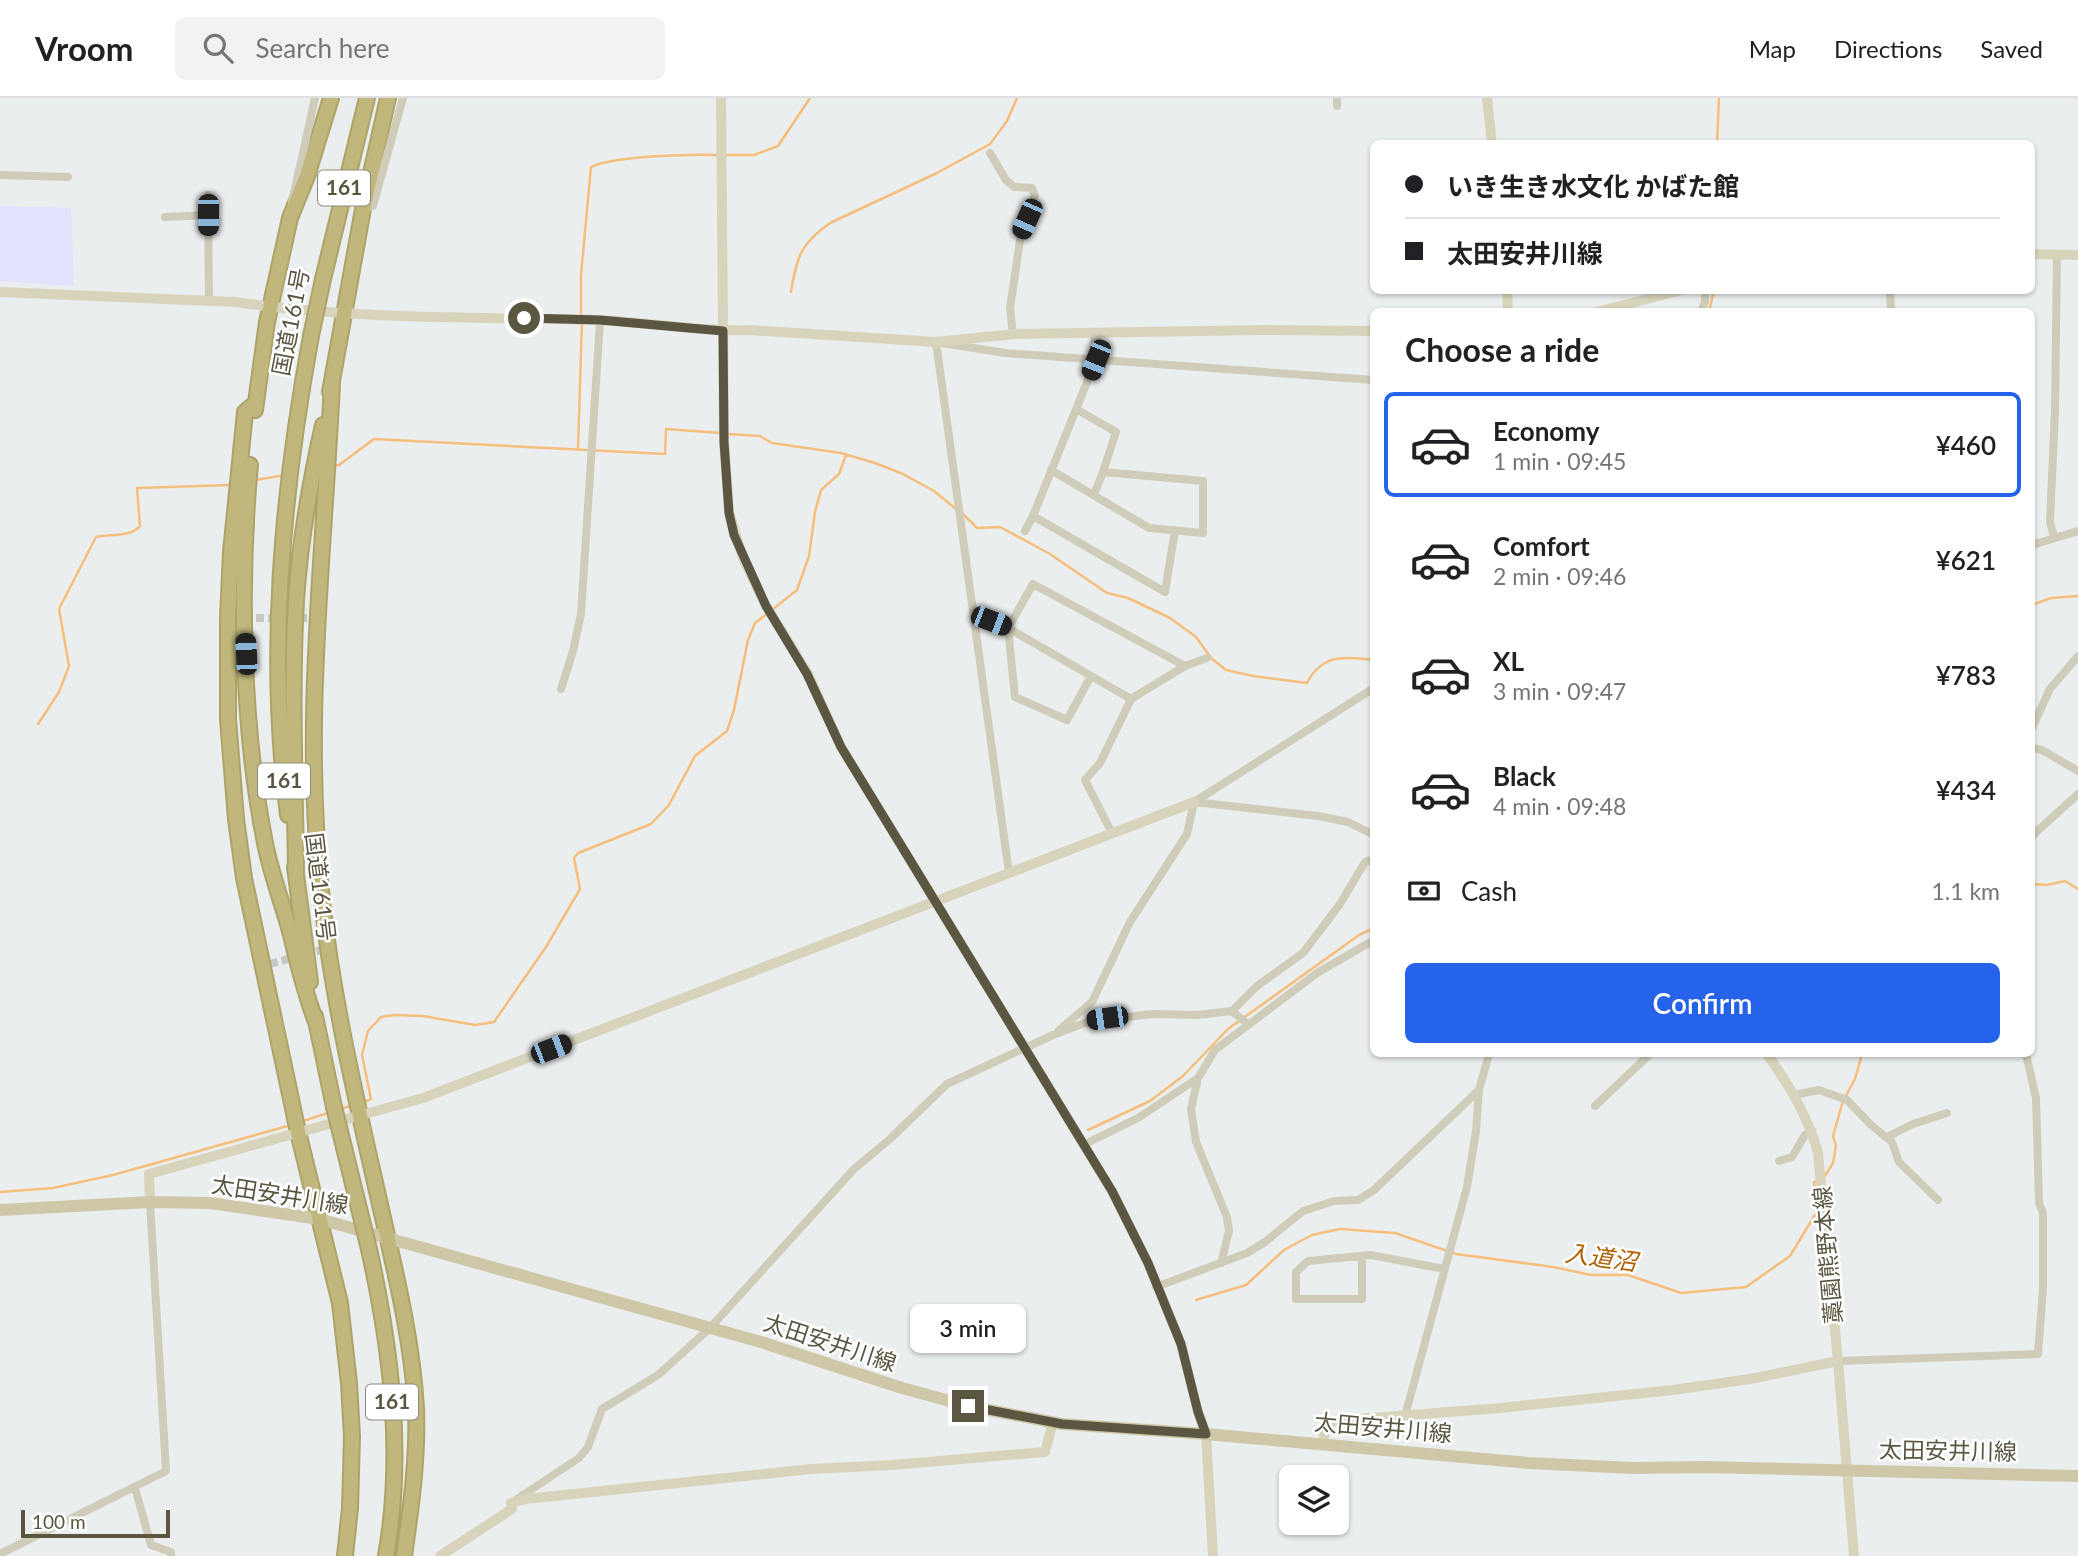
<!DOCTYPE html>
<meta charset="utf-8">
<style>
:root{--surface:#fff;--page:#f2f2f2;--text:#202124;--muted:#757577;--line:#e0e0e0;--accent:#2563eb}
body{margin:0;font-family:Lato,"Noto Sans JP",sans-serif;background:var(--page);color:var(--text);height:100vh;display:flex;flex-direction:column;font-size:26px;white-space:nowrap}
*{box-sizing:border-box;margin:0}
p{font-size:23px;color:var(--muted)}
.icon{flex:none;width:38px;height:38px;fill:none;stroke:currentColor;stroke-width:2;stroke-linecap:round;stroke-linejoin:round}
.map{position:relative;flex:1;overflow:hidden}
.sheet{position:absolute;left:1370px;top:210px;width:665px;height:749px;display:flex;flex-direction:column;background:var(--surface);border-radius:10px;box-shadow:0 2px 5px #0004}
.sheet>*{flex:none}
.top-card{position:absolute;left:1370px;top:42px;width:665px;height:154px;border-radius:10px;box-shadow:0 2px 5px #0004;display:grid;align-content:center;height:154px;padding:0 35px;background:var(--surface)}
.tools{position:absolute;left:1279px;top:1367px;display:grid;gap:14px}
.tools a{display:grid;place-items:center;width:70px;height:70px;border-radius:10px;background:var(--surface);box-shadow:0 2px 5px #0004;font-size:35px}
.scale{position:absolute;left:21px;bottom:18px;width:149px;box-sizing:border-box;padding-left:7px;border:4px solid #5b5642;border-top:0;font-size:19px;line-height:24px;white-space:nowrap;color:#5b5642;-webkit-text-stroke:5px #fff;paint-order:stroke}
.end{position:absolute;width:32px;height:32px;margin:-16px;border:9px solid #5b5642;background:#fff;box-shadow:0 0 0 4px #fff}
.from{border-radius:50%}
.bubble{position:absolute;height:49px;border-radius:10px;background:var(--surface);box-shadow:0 2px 5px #0004;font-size:23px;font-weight:600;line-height:49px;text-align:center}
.car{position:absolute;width:21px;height:42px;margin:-21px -10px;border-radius:9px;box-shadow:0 0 5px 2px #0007;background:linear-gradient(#222 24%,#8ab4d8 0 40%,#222 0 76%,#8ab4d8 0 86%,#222 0)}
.top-card b{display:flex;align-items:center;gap:24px;height:66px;font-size:26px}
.top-card b+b{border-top:2px solid var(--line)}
.top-card i{width:18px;height:18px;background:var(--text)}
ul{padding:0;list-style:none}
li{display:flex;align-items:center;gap:21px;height:105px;margin:0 14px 10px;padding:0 21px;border:4px solid transparent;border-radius:10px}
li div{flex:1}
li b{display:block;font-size:26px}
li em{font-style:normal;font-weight:600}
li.on{border-color:var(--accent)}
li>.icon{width:63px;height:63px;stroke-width:1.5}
h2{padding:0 35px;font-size:32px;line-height:84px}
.pay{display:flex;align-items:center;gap:18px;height:77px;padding:0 35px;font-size:26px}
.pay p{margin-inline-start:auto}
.action{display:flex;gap:14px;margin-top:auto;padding:14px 35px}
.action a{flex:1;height:80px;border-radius:10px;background:var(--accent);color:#fff;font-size:28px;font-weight:600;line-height:80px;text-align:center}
header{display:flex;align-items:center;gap:42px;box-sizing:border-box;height:98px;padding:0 35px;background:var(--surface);border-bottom:2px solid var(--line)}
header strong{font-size:33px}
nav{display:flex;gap:38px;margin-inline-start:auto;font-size:24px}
.search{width:490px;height:63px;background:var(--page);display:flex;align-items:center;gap:18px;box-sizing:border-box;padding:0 24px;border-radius:10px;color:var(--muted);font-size:26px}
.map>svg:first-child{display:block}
.commercial{fill:#e2e1fe}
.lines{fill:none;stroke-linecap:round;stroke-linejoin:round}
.stream{stroke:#f5be7c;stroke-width:2.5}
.street-tunnel{stroke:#c7c8c4;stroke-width:8;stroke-dasharray:8 4;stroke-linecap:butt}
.highway-casing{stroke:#ada369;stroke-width:18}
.street{stroke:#d0ccba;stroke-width:8}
.secondary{stroke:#d8d4bc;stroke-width:10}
.primary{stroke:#cfc8a8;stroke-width:12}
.highway{stroke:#c1b77d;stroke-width:14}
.highway-bridge-casing{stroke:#ada369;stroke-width:18;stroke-linecap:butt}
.highway-bridge{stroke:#c1b77d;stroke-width:14}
.route{stroke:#5b5642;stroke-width:9}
.labels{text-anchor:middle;stroke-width:5;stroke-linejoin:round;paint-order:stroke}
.shield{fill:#fff;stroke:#8c897b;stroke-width:2}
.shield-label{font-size:21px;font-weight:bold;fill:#5b5642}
.street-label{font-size:23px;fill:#5b5642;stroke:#fff}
.water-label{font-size:24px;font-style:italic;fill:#b06100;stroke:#fff}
</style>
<header>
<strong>Vroom</strong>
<div class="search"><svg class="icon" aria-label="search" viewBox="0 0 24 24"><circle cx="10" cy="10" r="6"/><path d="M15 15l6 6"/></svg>Search here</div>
<nav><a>Map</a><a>Directions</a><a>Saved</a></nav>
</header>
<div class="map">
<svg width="2078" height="1458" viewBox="0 0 2078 1458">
<rect width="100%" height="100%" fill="#ebeeef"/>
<!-- commercial -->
<path class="commercial" d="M0 108 71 110 74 188 0 183Z"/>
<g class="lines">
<!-- stream -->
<path class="stream" d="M1717 46 1719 0
M724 57H754L778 48 810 0
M791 194C797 159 800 146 830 125L937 75 990 46 1007 23 1017 0
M1709 214 1713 196 1716 192
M581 218V177L591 69C613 58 691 56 718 57
M728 336 760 338 772 345 841 355 875 365 903 376 934 393 956 411
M578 350 582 224
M334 368 339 367 374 341 665 356 666 331 721 335
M255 382 286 377
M962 415 977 430 1000 429 1050 456 1107 495 1128 500 1170 520 1196 539 1211 560 1226 572 1253 578 1307 585C1322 556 1344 558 1374 562
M2032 507 2051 500 2078 498
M773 511 797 492 809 458 815 414 821 392 839 376 846 357
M38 626 59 594 69 568 59 511 96 439C110 436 132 439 140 428L137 390 231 387
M2032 786 2047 787 2065 783 2078 791
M364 1004 371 1001 362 957 368 933 381 919 394 917 423 918 475 927 494 924 546 849 580 791 574 760 578 755 651 726 669 707 695 658 727 633 734 612 748 542 755 525 768 515
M340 1011 354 1007
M300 1024 331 1014
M1088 1032 1150 1003 1183 978 1228 931 1359 837 1374 830
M1825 1078 1833 1065 1836 1048 1833 1038 1843 1003 1855 981 1862 956
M0 1094 53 1090 113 1077 291 1027
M1196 1202 1246 1187 1284 1152 1312 1137 1340 1131 1395 1135 1456 1156 1553 1169 1591 1177H1628L1681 1195 1746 1189 1790 1158 1818 1112 1814 1084 1816 1083"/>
<!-- street-tunnel -->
<path class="street-tunnel" d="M244 520H307
M270 866 328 850"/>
<defs>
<path id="highway" d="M323 181 367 0
M332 285C324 459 302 628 322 802 333 906 358 1009 381 1111 396 1177 412 1242 416 1310 418 1360 411 1409 404 1458
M330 294 363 111 388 0
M256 305 245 314 231 454 228 520V621L236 721 244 780 298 1034 340 1205 349 1285 352 1339 350 1410 345 1458
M255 312 267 224 290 120 307 78 331 0
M250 367C239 485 242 629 265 745 271 776 283 807 291 837 298 867 305 895 316 924
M288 717C267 558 282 396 311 238
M295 769 310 884
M296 775C295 684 291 593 296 502 300 443 310 385 323 327
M315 918 334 1009
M369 1151C391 1251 404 1356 386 1458"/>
</defs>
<!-- highway casing -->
<use href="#highway" class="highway-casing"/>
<!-- street -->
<path class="street" d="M1337 0V8
M990 55 1006 82 1014 89 1032 90 1035 97 1021 136 1010 210 1013 236
M0 77 68 79
M208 97 209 204
M292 104 315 0
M363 111 373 108 403 0
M165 119 208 117
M1890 192 1891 214
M1701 214 1705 204V192
M1094 235 1096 262 1033 418 1165 494 1175 432
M1076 311 1116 334 1103 374 1094 396
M1051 372 1149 430 1203 435V383L1103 374
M1025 433 1033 418
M2054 439 2050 424 2055 312 2057 157
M2032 447 2078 433
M974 517 1008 530 1131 601
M1091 578 1067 622 1015 599 1008 530 1033 486 1185 568
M561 591 573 553 581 516 600 223
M2032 630 2050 591 2078 558
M2032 650 2042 652 2078 673
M1194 704 1318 718 1348 724 1374 737
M1112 735 1085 682 1100 665 1131 601 1185 568 1207 560
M2032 738 2078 696
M1009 775 936 244 1005 255 1374 282
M1232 913 1249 927
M1058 933 1092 904 1130 824 1187 736 1194 704 1374 590
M1794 997 1819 992 1847 1002 1871 1027 1892 1044 1899 1064 1938 1102
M1595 1008 1650 956
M1887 1039 1913 1026 1947 1015
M1083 1047 1138 1020 1198 980
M1779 1063 1792 1059 1805 1037 1812 1032
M1362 1158V1201H1296V1174L1308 1163 1371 1157 1444 1171
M1221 1165 1229 1133 1227 1119 1196 1044 1191 1011 1198 980 1215 952 1317 875 1374 842
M1156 1189 1247 1155 1265 1144 1303 1113 1334 1103 1358 1102 1374 1092 1479 992
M1838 1263 2038 1256 2043 1190V1115L2039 1105 2036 1000 2026 956
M1405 1318 1467 1089 1476 1033 1479 992 1489 956
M135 1390 151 1447 171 1454V1458
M517 1401 579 1360 588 1349 602 1311 658 1277 709 1231 854 1071 890 1041 947 986 1053 937 1090 923 1153 916 1197 917 1232 913 1257 888 1303 855 1340 806 1365 764 1374 761
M0 1456 166 1373 150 1104"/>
<!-- secondary -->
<path class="secondary" d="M721 0 724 343 729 414 743 460 766 508 808 576 841 649 1112 1093 1148 1165 1181 1246 1198 1314 1206 1336 1213 1458
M1487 0 1492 46
M2032 156 2078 157
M1507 192 1508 214
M0 194 236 204C355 222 477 219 597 222 648 224 699 234 750 232L936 244 1015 236 1263 232 1374 233
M1597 214 1682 192
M1767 956C1789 987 1808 1018 1818 1055L1838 1263 1854 1458
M150 1104 149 1076 423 1000 1194 704
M1323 1346 1325 1331 1334 1323 1500 1310 1673 1292 1750 1281 1838 1263
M440 1458 512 1411 511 1405 526 1401 811 1371 892 1367 1045 1354 1053 1324"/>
<!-- primary -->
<path class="primary" d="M0 1112 150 1104 210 1105 319 1121 761 1244 902 1290 968 1308 1062 1326 1206 1336 1528 1365 1633 1370 1702 1369 2078 1378"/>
<!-- highway -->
<use href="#highway" class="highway"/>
<defs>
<path id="highway-bridge" d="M311 238 323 181
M334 1009 369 1151"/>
</defs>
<!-- highway-bridge casing -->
<use href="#highway-bridge" class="highway-bridge-casing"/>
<!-- highway-bridge -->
<use href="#highway-bridge" class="highway-bridge"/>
</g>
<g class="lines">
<!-- route -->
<path class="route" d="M524 220 600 222 723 233 724 344 729 415 734 437 766 508 807 576 841 649 1112 1093 1148 1165 1181 1246 1198 1314 1206 1336 1062 1326 968 1308"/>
</g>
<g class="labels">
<!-- shield labels -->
<g class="shield">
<rect x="318" y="72.5" width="52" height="35" rx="5"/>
<rect x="258" y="665.5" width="52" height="35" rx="5"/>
<rect x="366" y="1286.5" width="52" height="35" rx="5"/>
</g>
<g class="shield-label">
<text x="344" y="97">161</text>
<text x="284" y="690">161</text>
<text x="392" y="1311">161</text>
</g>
<!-- street labels -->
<g class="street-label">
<text transform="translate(291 224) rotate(-79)" y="8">国道161号</text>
<text transform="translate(320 789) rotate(83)" y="8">国道161号</text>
<text transform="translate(280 1097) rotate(9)" y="8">太田安井川線</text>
<text transform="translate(1828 1157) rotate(-95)" y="8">藁園熊野本線</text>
<text transform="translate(830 1245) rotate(18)" y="8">太田安井川線</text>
<text transform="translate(1383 1330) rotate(5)" y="8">太田安井川線</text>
<text transform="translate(1948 1353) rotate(1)" y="8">太田安井川線</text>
</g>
<!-- water labels -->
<g class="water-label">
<text transform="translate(1601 1160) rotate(8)" y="8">入道沼</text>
</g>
</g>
</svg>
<div class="tools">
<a><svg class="icon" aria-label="layers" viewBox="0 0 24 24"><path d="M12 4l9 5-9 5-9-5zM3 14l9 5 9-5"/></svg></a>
</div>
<div class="scale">100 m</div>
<i class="end from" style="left:524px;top:220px"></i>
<i class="end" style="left:968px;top:1308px"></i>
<div class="bubble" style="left:910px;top:1206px;width:116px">3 min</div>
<i class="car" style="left:208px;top:117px;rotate:180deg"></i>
<i class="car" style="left:1027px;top:121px;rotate:204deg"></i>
<i class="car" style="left:1096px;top:262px;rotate:202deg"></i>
<i class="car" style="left:991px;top:523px;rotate:111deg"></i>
<i class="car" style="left:246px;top:556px;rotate:357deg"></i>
<i class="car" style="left:1107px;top:920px;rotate:262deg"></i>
<i class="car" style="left:551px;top:951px;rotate:69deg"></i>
<div class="top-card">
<b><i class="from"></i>いき生き水文化 かばた館</b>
<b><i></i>太田安井川線</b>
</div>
<section class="sheet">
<h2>Choose a ride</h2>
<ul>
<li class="on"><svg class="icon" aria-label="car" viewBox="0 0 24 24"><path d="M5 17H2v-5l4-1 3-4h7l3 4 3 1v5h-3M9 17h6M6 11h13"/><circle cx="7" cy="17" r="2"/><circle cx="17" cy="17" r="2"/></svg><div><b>Economy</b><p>1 min · 09:45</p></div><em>¥460</em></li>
<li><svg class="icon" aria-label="car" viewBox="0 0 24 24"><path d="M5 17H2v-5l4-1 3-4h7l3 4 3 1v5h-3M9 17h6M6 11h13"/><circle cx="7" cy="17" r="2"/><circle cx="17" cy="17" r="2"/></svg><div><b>Comfort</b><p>2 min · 09:46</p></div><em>¥621</em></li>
<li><svg class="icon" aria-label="car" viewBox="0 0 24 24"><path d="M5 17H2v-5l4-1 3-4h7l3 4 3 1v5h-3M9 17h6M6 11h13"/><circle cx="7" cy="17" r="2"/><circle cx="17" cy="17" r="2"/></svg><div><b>XL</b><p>3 min · 09:47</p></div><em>¥783</em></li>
<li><svg class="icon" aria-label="car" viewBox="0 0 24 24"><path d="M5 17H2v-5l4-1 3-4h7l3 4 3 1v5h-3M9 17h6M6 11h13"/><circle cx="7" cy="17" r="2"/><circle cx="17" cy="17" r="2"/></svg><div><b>Black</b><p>4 min · 09:48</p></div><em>¥434</em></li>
</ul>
<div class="pay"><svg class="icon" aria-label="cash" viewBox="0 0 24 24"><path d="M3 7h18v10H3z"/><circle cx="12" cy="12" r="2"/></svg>Cash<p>1.1 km</p></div>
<div class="action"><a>Confirm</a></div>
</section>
</div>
